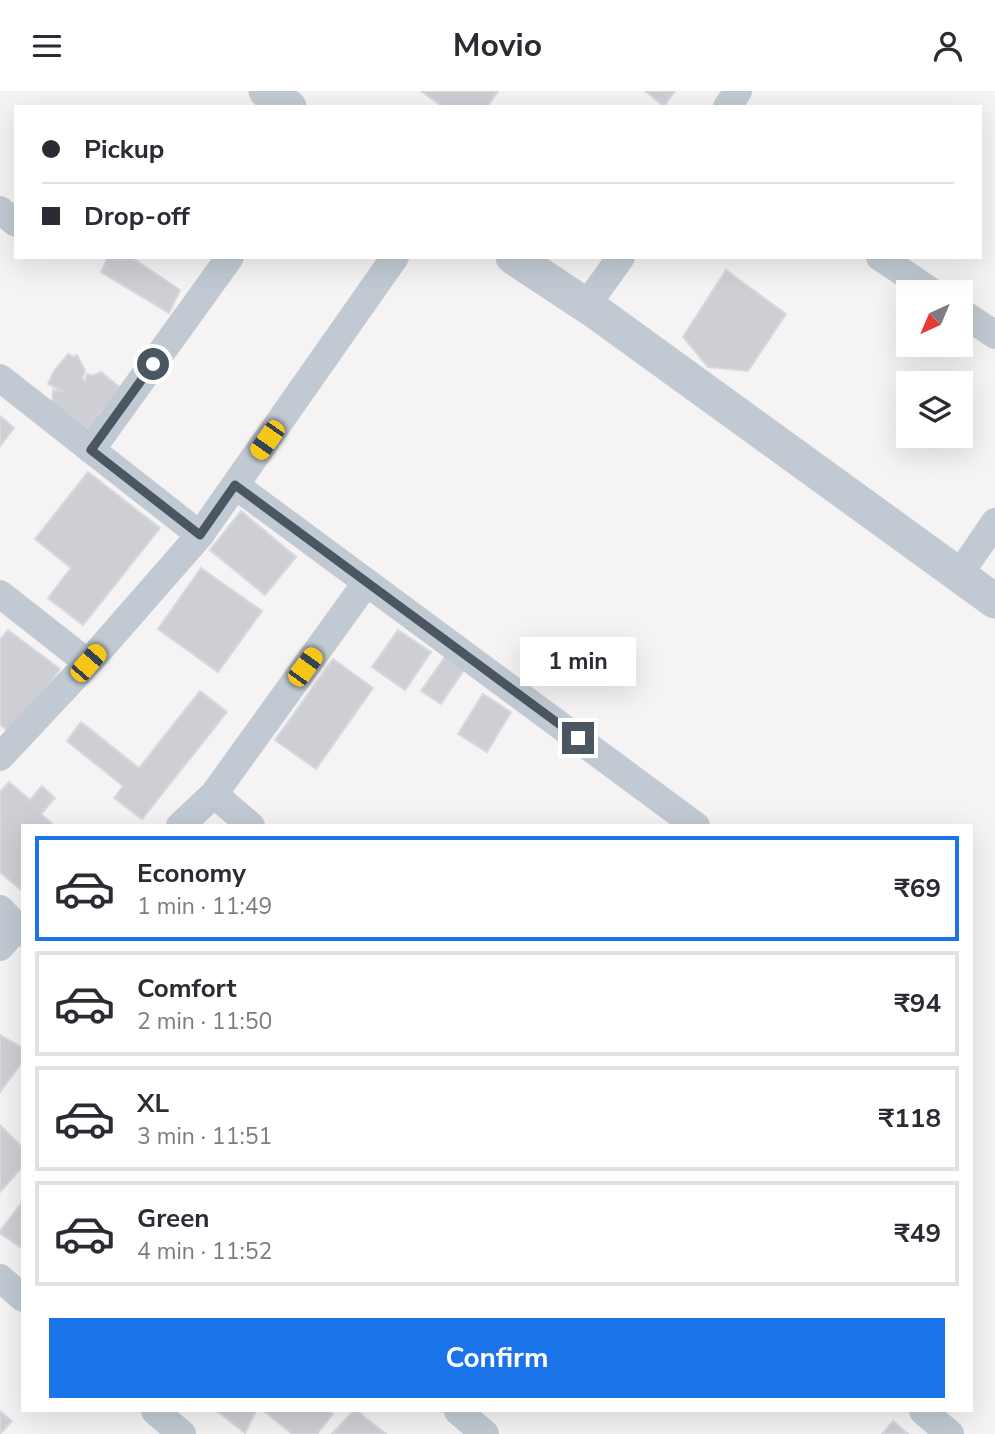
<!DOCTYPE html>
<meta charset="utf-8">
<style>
:root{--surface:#fff;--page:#f2f2f3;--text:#2b2b33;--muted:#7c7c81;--line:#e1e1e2;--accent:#1a73e8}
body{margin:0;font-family:"Nunito Sans",sans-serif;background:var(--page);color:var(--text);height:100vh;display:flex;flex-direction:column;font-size:26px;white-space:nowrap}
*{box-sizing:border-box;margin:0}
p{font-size:23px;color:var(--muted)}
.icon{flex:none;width:38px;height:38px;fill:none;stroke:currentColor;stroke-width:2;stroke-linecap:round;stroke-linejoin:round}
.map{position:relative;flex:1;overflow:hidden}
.details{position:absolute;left:21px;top:733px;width:952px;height:588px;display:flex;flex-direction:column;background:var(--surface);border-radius:0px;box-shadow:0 7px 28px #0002}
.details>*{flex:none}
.guide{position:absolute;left:14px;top:14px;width:968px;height:154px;border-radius:0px;box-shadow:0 7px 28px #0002;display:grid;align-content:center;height:154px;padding:0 28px;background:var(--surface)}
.needle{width:46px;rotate:224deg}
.controls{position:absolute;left:896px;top:189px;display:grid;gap:14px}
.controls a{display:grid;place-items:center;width:77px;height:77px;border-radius:0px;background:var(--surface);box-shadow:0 7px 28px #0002;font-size:35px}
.end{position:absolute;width:32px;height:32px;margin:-16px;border:9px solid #4a5661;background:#fff;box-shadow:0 0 0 4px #fff}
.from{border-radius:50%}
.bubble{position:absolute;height:49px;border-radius:0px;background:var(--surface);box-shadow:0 7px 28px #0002;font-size:23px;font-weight:700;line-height:49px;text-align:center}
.car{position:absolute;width:21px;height:42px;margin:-21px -10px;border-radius:9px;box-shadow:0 0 5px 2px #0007;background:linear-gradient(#f5c518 24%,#345 0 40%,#f5c518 0 76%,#345 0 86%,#f5c518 0)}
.guide b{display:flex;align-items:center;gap:24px;height:66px;font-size:26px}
.guide b+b{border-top:2px solid var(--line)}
.guide i{width:18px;height:18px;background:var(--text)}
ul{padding:12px 0 0;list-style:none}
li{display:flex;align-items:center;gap:21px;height:105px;margin:0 14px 10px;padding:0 14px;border:4px solid var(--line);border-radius:0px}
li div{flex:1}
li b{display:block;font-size:26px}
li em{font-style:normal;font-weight:700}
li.active{border-color:var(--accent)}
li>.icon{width:63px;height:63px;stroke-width:1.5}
.button{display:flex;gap:14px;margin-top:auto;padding:14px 28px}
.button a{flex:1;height:80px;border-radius:0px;background:var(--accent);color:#fff;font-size:28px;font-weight:700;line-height:80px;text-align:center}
header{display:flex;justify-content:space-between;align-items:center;height:91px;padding:0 28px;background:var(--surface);font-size:32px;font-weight:700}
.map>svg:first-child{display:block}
.building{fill:#cdcfd5;stroke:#d7d9de;stroke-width:2}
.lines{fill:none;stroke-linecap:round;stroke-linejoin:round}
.minor{stroke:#c1cad2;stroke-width:28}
.tertiary{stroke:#c1cad2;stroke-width:35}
.route{stroke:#4a5661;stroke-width:9}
</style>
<header><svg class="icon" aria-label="menu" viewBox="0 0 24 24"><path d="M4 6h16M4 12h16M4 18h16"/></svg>Movio<svg class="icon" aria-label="person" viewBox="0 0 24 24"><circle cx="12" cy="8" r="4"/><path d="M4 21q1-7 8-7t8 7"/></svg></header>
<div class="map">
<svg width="995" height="1343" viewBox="0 0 995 1343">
<rect width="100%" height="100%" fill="#f5f3f3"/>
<!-- building -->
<path class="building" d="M421 0H498L487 16H443Z
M645 0H675L664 15Z
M108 166H131L180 199 169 222 101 181Z
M726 179 786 223 748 280 708 276 683 246Z
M68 263 74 266 77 264 85 280 82 288 85 290 87 283 93 285 101 281 123 299 99 323 104 329 93 342 52 313 53 299 64 301 48 293 54 280Z
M0 325 14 337 0 355Z
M88 381 160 437 83 534 48 507 71 477 35 448Z
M241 420 296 466 265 504 210 459Z
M201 477 262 520 218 581 158 538Z
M8 539 60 578 13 643 0 634V549Z
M398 539 431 561 405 599 372 576Z
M445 566 464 579 441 613 421 600Z
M333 568 373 597 316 678 275 649Z
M200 600 227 621 142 728 114 707 123 695 67 650 81 631 139 677Z
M483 603 511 621 487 661 458 643Z
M9 691 30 709 42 695 55 707 41 723 55 735H23V801L0 781V701Z
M0 944 23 957V970L0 1001Z
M0 1034 23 1057V1075L0 1101Z
M23 1110V1153L20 1156 0 1142V1140Z
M0 1320 12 1330 0 1343Z
M217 1320H256L245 1342Z
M264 1320H329L333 1323 317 1343H292Z
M353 1320H357L386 1343H332Z
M893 1330 908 1343H882Z"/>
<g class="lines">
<!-- minor -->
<path class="minor" d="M727 16 738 0
M0 119 16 132
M880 166 932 201
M586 215 621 166
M961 221 995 244
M0 287 200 444 88 572 0 666
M91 359 230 166
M235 394 696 735
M200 444 395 166
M959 484 995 431
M0 503 88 572
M214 703 366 492
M180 735 214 703 251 735
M0 818 23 842
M0 856 17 837
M0 1187 23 1207
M155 1320 182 1343
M458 1320 485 1343
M923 1320 950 1343"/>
<!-- tertiary -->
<path class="tertiary" d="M266 0 289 16
M513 166 599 223 995 510"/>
</g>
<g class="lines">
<!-- route -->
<path class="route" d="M153 273 91 359 200 444 235 394 578 647"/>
</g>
</svg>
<div class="controls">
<a><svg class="needle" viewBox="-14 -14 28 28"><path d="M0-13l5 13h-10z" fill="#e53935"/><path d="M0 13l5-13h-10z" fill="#7c7c81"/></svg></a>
<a><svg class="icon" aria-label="layers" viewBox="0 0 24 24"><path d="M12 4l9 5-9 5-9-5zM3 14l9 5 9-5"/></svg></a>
</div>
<i class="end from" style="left:153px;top:273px"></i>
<i class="end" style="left:578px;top:647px"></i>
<div class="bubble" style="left:520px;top:546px;width:116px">1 min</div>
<i class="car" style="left:267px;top:349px;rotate:215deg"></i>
<i class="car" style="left:88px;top:572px;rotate:41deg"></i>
<i class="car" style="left:305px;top:576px;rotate:36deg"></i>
<div class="guide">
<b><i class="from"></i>Pickup</b>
<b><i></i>Drop-off</b>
</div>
<section class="details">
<ul>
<li class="active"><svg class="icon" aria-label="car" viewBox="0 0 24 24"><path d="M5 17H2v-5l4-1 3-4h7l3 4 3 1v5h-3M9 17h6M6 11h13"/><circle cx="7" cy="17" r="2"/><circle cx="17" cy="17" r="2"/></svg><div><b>Economy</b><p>1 min · 11:49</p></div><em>₹69</em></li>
<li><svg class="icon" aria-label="car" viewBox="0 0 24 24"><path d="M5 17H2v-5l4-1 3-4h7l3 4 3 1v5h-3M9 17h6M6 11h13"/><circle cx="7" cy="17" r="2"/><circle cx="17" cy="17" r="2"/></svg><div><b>Comfort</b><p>2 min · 11:50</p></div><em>₹94</em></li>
<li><svg class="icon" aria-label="car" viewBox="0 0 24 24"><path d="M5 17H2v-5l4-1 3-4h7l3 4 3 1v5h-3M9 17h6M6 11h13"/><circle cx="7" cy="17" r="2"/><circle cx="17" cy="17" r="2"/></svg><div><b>XL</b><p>3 min · 11:51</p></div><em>₹118</em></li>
<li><svg class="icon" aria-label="car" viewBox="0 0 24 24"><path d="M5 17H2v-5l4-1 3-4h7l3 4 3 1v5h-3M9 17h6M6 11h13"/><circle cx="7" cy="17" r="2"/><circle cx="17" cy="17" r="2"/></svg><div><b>Green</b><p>4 min · 11:52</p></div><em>₹49</em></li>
</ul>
<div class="button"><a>Confirm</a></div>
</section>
</div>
